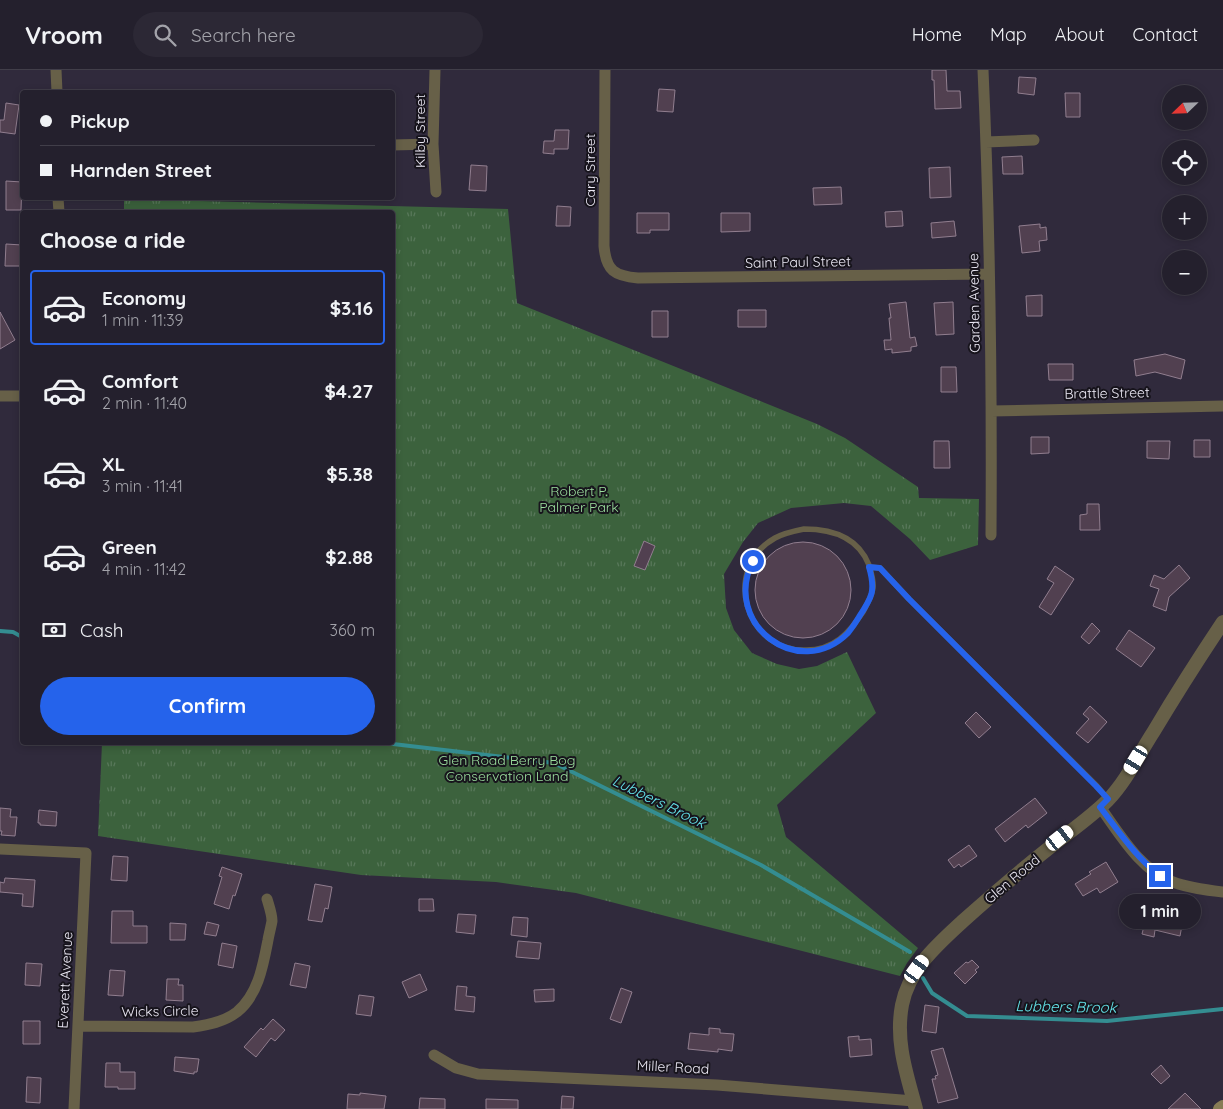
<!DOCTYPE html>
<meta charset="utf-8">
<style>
:root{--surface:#24202d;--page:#2c2835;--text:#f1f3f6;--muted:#a3a3aa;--line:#413e49;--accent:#2563eb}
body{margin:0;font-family:Quicksand,sans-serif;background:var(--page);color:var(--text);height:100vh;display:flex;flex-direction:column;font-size:19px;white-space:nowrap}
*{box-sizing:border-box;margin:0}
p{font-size:16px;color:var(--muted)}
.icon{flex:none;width:28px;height:28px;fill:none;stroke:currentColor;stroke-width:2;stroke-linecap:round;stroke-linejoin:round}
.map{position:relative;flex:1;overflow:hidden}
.sheet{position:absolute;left:20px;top:140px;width:375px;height:535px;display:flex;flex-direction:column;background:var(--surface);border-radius:5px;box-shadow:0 2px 8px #0003,0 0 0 1px var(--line)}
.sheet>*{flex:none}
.banner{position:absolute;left:20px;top:20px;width:375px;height:110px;border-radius:5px;box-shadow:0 2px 8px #0003,0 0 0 1px var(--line);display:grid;align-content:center;height:110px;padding:0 20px;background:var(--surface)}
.needle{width:32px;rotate:247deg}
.tools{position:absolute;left:1162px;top:15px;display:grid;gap:10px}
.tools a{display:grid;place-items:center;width:45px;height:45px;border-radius:50%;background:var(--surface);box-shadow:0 2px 8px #0003,0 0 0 1px var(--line);font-size:25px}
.end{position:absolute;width:22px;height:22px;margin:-11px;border:6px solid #2563eb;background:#fff;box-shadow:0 0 0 2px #fff}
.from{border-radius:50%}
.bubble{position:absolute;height:35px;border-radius:18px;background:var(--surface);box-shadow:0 2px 8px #0003,0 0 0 1px var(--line);font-size:16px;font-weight:700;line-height:35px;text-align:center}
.car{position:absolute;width:15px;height:30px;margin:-15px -8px;border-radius:6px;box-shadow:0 0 4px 1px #0007;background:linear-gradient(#fff 24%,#345 0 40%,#fff 0 76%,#345 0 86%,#fff 0)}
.banner b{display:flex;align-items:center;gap:18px;height:48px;font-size:19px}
.banner b+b{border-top:1px solid var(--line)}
.banner i{width:12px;height:12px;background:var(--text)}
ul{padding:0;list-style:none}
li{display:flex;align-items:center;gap:15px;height:75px;margin:0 10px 8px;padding:0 10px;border:2px solid transparent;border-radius:5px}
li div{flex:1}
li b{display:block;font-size:19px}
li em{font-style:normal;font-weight:700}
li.on{border-color:var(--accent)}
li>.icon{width:45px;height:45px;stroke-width:1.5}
h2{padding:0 20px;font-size:22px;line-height:60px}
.pay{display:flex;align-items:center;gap:12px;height:55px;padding:0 20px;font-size:19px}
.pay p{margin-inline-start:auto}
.action{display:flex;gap:10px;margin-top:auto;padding:10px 20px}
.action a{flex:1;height:58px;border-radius:30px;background:var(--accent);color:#fff;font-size:20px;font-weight:700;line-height:58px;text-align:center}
header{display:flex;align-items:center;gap:30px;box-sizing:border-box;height:70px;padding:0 25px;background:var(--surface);border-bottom:1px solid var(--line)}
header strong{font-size:24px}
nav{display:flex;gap:28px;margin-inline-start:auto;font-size:18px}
.search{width:350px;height:45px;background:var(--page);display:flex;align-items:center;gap:12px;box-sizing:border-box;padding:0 18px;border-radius:28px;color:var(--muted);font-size:19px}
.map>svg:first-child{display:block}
.park{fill:url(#park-tufts)}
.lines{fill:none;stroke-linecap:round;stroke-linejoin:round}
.stream{stroke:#348d91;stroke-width:4}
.building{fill:#514050;stroke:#917e8f}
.service{stroke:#676048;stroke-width:5.5}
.minor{stroke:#676048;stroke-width:11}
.tertiary{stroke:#676048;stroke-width:14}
.secondary{stroke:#887c55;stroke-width:14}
.route{stroke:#2563eb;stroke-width:6}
.labels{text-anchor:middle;stroke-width:4;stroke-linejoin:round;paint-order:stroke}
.street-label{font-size:14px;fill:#ebe8f4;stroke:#17141c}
.park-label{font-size:14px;fill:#9bde9d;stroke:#17141c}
.water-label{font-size:15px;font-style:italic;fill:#64e4ea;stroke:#17141c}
</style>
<header>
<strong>Vroom</strong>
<div class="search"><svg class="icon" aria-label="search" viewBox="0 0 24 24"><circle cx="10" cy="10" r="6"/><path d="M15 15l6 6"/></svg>Search here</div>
<nav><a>Home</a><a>Map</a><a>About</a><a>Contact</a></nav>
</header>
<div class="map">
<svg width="1223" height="1039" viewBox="0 0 1223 1039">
<defs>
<pattern id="park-tufts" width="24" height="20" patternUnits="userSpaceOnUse" patternTransform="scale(1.25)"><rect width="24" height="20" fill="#3c623d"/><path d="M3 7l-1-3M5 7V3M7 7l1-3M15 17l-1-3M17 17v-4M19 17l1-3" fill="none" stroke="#58785a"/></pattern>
</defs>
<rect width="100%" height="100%" fill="#302a3c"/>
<!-- park -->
<path class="park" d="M124 129 508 139 517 233 817 354 845 368 918 417 919 428 979 429 978 475 930 490 910 469 871 436 844 433 791 438 758 453 743 472 724 504 726 538 734 560 752 583 777 594 799 599 817 596 847 582 876 643 777 735 786 767 918 878 907 893 900 906 576 823 496 812 361 805 98 766 102 673 392 672V142H124Z"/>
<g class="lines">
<!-- stream -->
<path class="stream" d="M0 561 13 562 22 567
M376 672 554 693 761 795 910 882
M923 908 932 923 967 946 1107 951 1223 939"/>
</g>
<!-- building -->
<path class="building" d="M932 0H946L947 21H960L961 38 935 39 934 10H932Z
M1019 7 1036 8 1034 25 1018 23Z
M659 19 675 20 673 42 657 41Z
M1065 23H1080V47H1066Z
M6 33 19 35 15 64 0 62V50H4Z
M555 60H569L568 79H554V84L543 83 544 71H554Z
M1022 86 1023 104H1003L1002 87Z
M471 95 487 96 486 121 469 120Z
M950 97 951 127 930 128 929 98Z
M6 111 22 112 21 140H6Z
M841 117 842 134 814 135 813 118Z
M557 136 571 137 570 156H556Z
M902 141 903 156 886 157 885 142Z
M637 143H669V160H650V163H637Z
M721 143H750V161L721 162Z
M954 151 956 166 932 168 931 153Z
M1040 154V158L1046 157 1047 170 1039 171 1040 181 1022 183 1019 156Z
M6 174 22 175 21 196H5Z
M1042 225V246H1027L1026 226Z
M906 232 910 268 915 267 917 276 911 277V281L892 283V279L885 280 884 270H891L889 248H891L889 234Z
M953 232 954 264 936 265 934 233Z
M738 240H766V257H738Z
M652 241H668V267H652Z
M0 242 15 270 0 279Z
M1165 284 1185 290 1181 309 1155 302 1136 306 1134 290Z
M1048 294H1073V310H1049Z
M941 297H956L957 322H941Z
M1031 367H1049V383L1031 384Z
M1194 370H1210V387H1194Z
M934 371H949L950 398H934Z
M1147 371H1170L1169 389 1147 388Z
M1087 434H1099L1100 460H1080V445L1087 444Z
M644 471 655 476 645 500 634 496Z
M755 520a48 48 0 1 1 96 0a48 48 0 1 1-96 0Z
M1179 495 1190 508 1169 527 1166 541 1153 536 1159 519 1150 516 1154 505 1164 509Z
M1055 496 1074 509 1051 545 1039 537 1054 513 1047 509Z
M1092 553 1100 561 1089 574 1081 567Z
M1129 560 1155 578 1141 597 1116 579Z
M1090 636 1107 652 1088 673 1076 663 1089 649 1083 644Z
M976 642 991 657 979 668 965 653Z
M1035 728 1047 743 1028 758 1026 755 1005 772 995 759Z
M0 738 11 739 10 747H17L15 766 1 765 2 761H0Z
M39 740 57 742 56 756 40 755V753H38Z
M969 775 977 786 961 797 959 794 954 798 948 790Z
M113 786 128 787 127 811 111 810Z
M1106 792 1118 812 1100 823 1097 818 1083 826 1075 814 1091 804 1089 802Z
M222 797 242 804 235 826 233 825 229 839 214 834 222 807 219 806Z
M5 808 35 810 33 837 22 836 23 824 0 822V812L4 813Z
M315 814 332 817 328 839 325 838 322 852 308 850Z
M419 829H433L434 841H419Z
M112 841H133V856H147V873H111Z
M458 844 476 845 474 864 456 862Z
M1158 844 1183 850 1180 866 1155 860 1154 867 1142 864 1146 848 1156 850Z
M513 847 528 848 527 867 511 865Z
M207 852 219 855 216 866 204 864Z
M170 853 186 854 185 870H170Z
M518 871 541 873 539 889 516 887Z
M222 873 237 876 233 898 218 895Z
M972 890 979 897 975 900 977 902 965 914 954 903 966 892 968 893Z
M26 893 42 894 40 916 25 915Z
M295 893 310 896 306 918 290 915Z
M110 900 125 901 123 926 108 925Z
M420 904 427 920 409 928 402 912Z
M167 909H179L178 915H183V931L166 930Z
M457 916 467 917 466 926 475 927 474 942 455 940Z
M621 918 632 922 621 953 610 949Z
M554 919V931L535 932 534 920Z
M359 925 374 927 371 946 356 944Z
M925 935 939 937 936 963 922 961Z
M273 949 285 960 275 971 271 968 256 987 244 977 261 958 263 960Z
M23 951H40V974H23Z
M709 958 720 959V963L734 964 732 981 718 979V982L688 979 690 963 709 965Z
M859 966V970L871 969 872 985 850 987 848 967Z
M943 978 958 1028 938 1033 932 1009H936L935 1006 938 1005 931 981Z
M175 987 199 989 197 1002H194V1004L174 1001Z
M106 993H120V1002H135V1019H118V1017H105Z
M1161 995 1170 1006 1161 1014 1151 1004Z
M27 1007 41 1008 40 1033 26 1032Z
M360 1023 386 1026 384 1039H347L348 1024 360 1025Z
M1185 1023 1201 1039H1168Z
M562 1026 574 1027 573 1039H561Z
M420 1028 445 1029V1039H419Z
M486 1029 518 1030V1039H486Z"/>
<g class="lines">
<!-- service -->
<path class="service" d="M804 459C832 459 858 467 869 495 871 502 874 510 873 518 872 526 867 534 863 542 849 563 834 580 806 580 745 582 721 498 775 468 784 463 794 461 804 459Z
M869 497 880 498 909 529 1097 716 1108 729"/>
<!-- minor -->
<path class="minor" d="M56 0 57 22
M435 0 433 74 436 122
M605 0 604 176C606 201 615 206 638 208L989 204
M983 0C990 155 992 310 991 465
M986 72 1034 70
M392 75 433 74
M58 128 59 142
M0 326H22
M991 341 1223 336
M1100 737C1120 764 1140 800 1173 812 1189 818 1206 820 1223 822
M0 779 86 783 74 1039
M78 956 193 957C208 955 224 952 237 942 258 925 263 896 268 870 269 864 271 857 272 851 272 844 269 836 267 829
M434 985 456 998 478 1004 717 1015 914 1031"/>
<!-- tertiary -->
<path class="tertiary" d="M916 1039C907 1005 895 972 902 935 909 899 937 875 963 851 991 826 1020 801 1049 778 1069 762 1090 748 1108 730 1127 710 1139 684 1154 661 1176 624 1199 588 1223 552"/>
<!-- secondary -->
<path class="secondary" d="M1220 1039 1223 1037"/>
</g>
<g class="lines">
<!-- route -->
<path class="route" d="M753 491C721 554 799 612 848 563 852 558 856 552 859 547 872 527 876 521 869 497L880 498 909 529 1096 716 1108 729 1100 737C1120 763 1135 786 1160 806"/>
</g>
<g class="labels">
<!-- street labels -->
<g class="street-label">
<text transform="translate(420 61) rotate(-90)" y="5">Kilby Street</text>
<text transform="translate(590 100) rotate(-90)" y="5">Cary Street</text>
<text transform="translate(798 192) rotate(-1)" y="5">Saint Paul Street</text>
<text transform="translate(974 233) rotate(-91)" y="5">Garden Avenue</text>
<text transform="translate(1107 323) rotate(-1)" y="5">Brattle Street</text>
<text transform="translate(1012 809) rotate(-40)" y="5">Glen Road</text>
<text transform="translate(65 910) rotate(-87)" y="5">Everett Avenue</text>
<text transform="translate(160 941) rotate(-1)" y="5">Wicks Circle</text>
<text transform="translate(673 997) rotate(3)" y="5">Miller Road</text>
</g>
<!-- park labels -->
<g class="park-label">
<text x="579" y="426">Robert P.<tspan x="579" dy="16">Palmer Park</tspan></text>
<text x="507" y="695">Glen Road Berry Bog<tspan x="507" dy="16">Conservation Land</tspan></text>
</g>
<!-- water labels -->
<g class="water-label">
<text transform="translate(659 732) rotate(26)" y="5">Lubbers Brook</text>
<text transform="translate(1066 937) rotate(1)" y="5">Lubbers Brook</text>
</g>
</g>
</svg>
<div class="tools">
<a><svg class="needle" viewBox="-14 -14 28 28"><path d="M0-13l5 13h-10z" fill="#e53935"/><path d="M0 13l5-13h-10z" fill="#a3a3aa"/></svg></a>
<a><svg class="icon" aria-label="locate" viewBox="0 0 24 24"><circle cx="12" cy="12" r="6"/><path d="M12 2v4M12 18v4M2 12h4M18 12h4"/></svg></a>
<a>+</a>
<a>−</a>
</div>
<i class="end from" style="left:753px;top:491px"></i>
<i class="end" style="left:1160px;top:806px"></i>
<div class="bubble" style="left:1119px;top:824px;width:82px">1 min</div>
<i class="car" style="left:1136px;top:690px;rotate:211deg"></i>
<i class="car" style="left:1060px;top:768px;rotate:52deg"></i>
<i class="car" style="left:917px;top:899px;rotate:36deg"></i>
<div class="banner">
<b><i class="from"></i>Pickup</b>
<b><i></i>Harnden Street</b>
</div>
<section class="sheet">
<h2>Choose a ride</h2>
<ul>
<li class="on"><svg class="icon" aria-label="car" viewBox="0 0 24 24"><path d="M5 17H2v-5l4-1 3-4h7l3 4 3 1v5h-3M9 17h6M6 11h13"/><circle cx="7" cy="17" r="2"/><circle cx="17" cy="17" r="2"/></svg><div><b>Economy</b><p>1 min · 11:39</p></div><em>$3.16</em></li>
<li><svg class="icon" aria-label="car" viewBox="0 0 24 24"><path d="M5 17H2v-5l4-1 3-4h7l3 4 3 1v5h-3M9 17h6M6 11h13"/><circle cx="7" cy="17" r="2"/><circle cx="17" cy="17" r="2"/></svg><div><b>Comfort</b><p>2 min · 11:40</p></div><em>$4.27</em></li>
<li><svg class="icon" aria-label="car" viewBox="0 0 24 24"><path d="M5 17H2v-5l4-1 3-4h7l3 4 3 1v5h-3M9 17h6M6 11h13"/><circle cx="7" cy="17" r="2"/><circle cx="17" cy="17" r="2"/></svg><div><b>XL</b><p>3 min · 11:41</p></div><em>$5.38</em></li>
<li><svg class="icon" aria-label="car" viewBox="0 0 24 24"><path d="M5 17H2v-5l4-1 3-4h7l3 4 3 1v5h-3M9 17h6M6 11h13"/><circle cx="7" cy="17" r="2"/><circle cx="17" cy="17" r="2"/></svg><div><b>Green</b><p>4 min · 11:42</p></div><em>$2.88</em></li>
</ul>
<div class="pay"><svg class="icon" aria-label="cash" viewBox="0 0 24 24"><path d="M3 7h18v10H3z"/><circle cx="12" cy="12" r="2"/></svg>Cash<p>360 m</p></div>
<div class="action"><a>Confirm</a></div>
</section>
</div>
